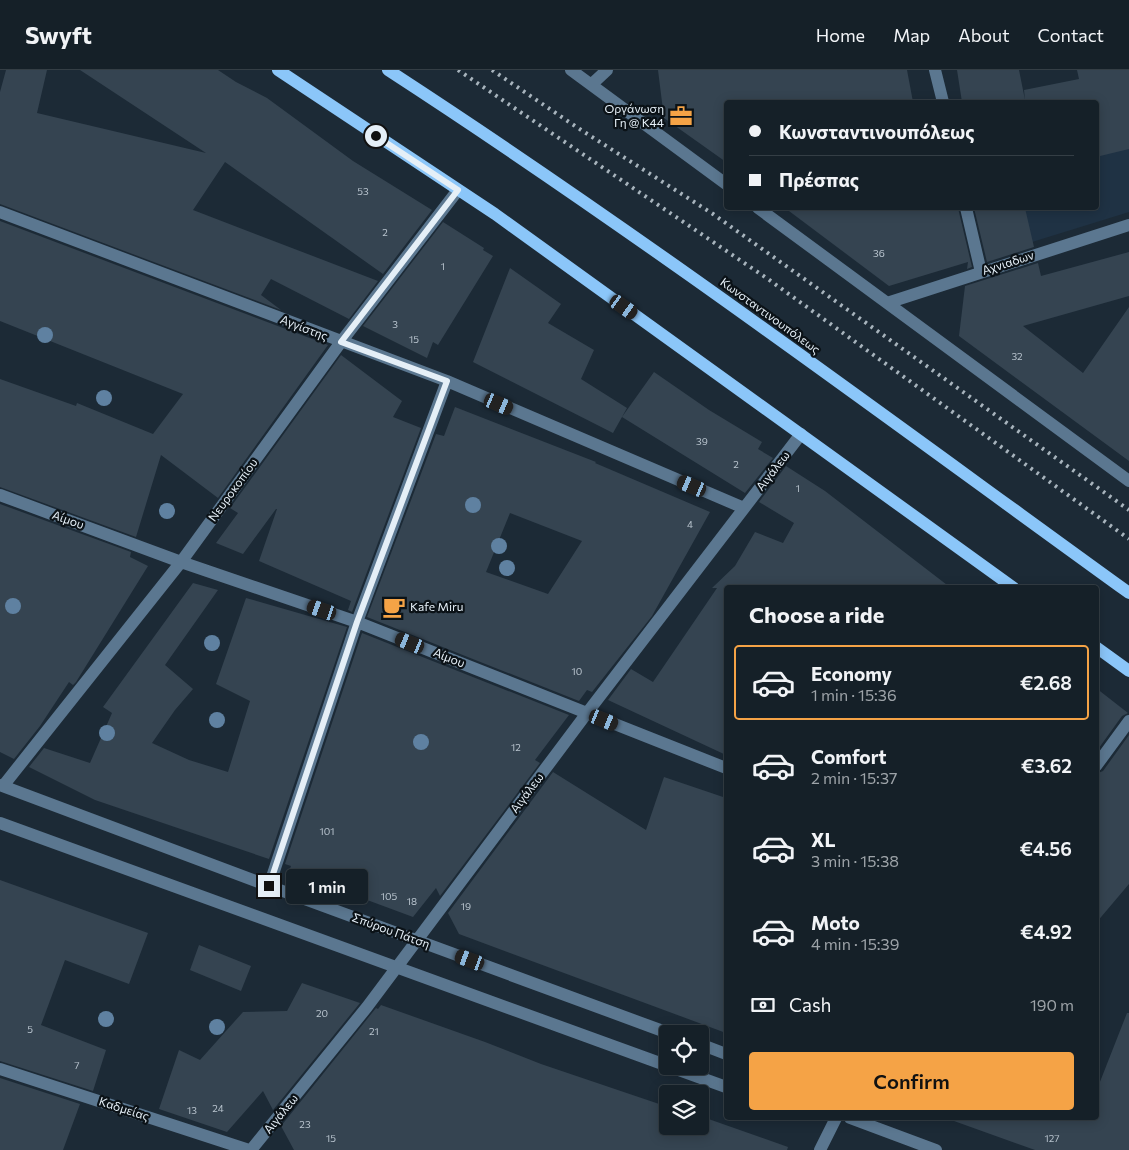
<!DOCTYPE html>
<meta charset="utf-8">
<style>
:root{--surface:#152028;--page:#1e2830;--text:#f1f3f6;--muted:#9da3a8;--line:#343e45;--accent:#f5a346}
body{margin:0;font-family:Commissioner,sans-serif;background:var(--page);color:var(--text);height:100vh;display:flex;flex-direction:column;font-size:19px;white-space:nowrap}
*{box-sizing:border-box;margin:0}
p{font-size:16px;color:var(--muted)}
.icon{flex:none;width:28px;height:28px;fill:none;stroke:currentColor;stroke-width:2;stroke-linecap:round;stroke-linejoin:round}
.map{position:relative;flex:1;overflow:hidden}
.sheet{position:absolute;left:724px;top:515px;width:375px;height:535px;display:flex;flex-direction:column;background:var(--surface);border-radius:5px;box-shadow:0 2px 12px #0003,0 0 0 1px var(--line)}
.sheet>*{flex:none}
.top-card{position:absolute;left:724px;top:30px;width:375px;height:110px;border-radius:5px;box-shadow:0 2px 12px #0003,0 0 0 1px var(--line);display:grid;align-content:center;height:110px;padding:0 25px;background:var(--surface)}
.fabs{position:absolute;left:659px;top:955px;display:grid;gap:10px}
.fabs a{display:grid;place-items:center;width:50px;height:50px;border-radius:5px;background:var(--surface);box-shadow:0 2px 12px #0003,0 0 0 1px var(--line);font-size:25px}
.end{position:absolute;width:22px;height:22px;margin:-11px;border:6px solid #e5eff7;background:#111;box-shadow:0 0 0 2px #111}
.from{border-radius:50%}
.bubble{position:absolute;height:35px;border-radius:5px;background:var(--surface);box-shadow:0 2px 12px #0003,0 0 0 1px var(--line);font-size:16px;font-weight:600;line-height:35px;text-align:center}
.car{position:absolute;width:15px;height:30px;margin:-15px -8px;border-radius:6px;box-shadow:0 0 4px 1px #0007;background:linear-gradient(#222 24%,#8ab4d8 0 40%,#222 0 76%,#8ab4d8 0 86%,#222 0)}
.top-card b{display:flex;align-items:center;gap:18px;height:48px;font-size:19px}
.top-card b+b{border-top:1px solid var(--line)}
.top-card i{width:12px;height:12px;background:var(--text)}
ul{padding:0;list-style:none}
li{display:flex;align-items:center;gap:15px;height:75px;margin:0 10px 8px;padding:0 15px;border:2px solid transparent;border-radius:5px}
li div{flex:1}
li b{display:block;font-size:19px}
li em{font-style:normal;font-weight:600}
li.current{border-color:var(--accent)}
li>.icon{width:45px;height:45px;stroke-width:1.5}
h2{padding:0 25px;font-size:22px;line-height:60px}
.pay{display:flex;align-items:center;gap:12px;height:55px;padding:0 25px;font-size:19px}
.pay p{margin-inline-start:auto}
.action{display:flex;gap:10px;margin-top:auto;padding:10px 25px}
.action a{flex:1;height:58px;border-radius:5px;background:var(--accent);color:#111;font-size:20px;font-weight:600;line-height:58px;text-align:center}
header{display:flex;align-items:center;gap:30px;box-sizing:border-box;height:70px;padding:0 25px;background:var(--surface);border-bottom:1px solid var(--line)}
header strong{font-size:24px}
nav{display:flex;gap:28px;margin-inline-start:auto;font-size:18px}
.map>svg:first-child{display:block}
.built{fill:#1f3244}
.building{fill:#354451;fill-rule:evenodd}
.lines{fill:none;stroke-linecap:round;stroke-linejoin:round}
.minor{stroke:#5b7790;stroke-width:12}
.major{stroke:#8bc6f9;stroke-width:12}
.rail{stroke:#a8b4bd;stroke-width:4;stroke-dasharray:2.5 5;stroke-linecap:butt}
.tree{fill:#5f81a1}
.route{stroke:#e5eff7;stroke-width:6}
.labels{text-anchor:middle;stroke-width:4.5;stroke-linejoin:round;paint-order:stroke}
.number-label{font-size:10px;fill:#b9c4ce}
.poi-label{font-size:12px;fill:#e5eff7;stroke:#0b1217;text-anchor:end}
.street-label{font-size:12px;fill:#e5eff7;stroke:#0b1217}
</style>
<header>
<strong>Swyft</strong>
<nav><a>Home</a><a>Map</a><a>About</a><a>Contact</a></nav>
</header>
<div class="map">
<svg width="1129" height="1080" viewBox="0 0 1129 1080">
<rect width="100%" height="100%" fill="#1c2a36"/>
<!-- built -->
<path class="built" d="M1129 23V142L990 185 981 138H1096V32H1089Z"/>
<!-- building -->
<path class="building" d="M6 0H47L37 43 206 83 80 0H218L236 12 267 28 353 91 432 140 383 204 225 92 193 140 378 211 349 249 271 209 261 225 281 240 0 134V22Z
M658 0H907L913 32H726V92L664 48Z
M957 0H1019L1025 30 1024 20 1079 9 1077 0H1129V79L1096 87V32H962Z
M785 138H958L972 197 967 199 968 192 889 216Z
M974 138H1025L1034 177 987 192Z
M0 151 328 275 218 428 161 385 136 467 0 417V309L76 336 77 333 153 364 183 324 0 251Z
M443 152 484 178 483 180 493 186 438 275 433 272 427 288 363 256Z
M1129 182V226L1023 256 1083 303 1129 237V391L959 266 965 216 1038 193 1041 206Z
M510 198 561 234 548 253 594 280 581 309 627 338 613 363 473 292Z
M341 285 402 331 393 347 421 358 352 542 348 540 351 531 259 491 277 439H276L243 484 216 473 238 443 230 438Z
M654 302 709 340 762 372 758 379 773 388 745 423 622 347Z
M455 337 596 392 595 393 710 442 652 546 592 622 587 620 579 631 367 547 436 364 444 366ZM510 443 582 471 548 524 486 502Z
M786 396 825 421 951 518H726V685L608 630 631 599 653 612 717 518H712L735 496 755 462 783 473 794 453 759 432Z
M0 434 131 482 130 487 148 496 76 612 73 615 69 612 40 656 14 689 0 682Z
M193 513 218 520 165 595 193 619 175 640 152 673 189 690 228 702 250 631 216 614 246 528 347 557 269 789 95 730 29 697 44 678 90 693 112 643 103 637Z
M362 563 569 645 535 690 540 693 440 826 436 818 413 847 289 801 291 796 285 794Z
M1096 618 1128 643 1122 646 1096 682Z
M1129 665V814L1096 853V704L1103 701Z
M553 702 646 760 664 707 726 728V963L459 864 448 843Z
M0 810 148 863 129 914 65 890 41 955 106 980 93 1021 0 991Z
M199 875 251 896 241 921 190 900Z
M302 913 360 933 273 1040 263 1021 227 1062 159 1039 179 980 200 990 243 942 287 941Z
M381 935 485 972 541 994 668 1037V1056H700V1046L788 1077 787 1080H294L281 1056 376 938 378 939Z
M1127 943H1129V1080H1035L954 1051 955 1048H1096V1022Z
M0 1008 80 1034 63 1080H0Z"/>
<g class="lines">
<!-- minor -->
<path class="minor" d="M571 0 726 114
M935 0 943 32
M592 14 607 0
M758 138 1129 411
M966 138 981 202
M0 142 447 311 744 438
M887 233 1129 155
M0 425 181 492 357 552 726 698
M1096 696 1129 651
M0 715 269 816 671 964
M3 716 181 492 341 272 458 120
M0 753 668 996
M269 816 357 552 447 311
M700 974 726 984
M668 996 726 1017
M0 999 249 1080
M850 1048 936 1080
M251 1080 367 937 587 643 801 364
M820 1080 836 1048"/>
<!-- major -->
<path class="major" d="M278 0 495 144 1014 518
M388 0C642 165 884 346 1129 523
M1096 577 1129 601"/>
<!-- rail -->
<path class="rail" d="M458 0 768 209 1129 469
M492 0 578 58 713 144 1129 440"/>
</g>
<!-- trees -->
<g class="tree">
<circle cx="45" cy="265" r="8"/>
<circle cx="104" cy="328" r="8"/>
<circle cx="473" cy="435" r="8"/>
<circle cx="167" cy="441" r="8"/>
<circle cx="499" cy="476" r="8"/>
<circle cx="507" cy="498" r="8"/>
<circle cx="13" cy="536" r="8"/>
<circle cx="212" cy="573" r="8"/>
<circle cx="217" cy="650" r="8"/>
<circle cx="107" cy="663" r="8"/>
<circle cx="421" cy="672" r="8"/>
<circle cx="106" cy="949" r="8"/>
<circle cx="217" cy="957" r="8"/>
</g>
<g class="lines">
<!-- route -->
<path class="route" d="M269 816 357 552 447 311 341 272 458 120 376 66"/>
</g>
<!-- icons -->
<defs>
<symbol id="office-bare" viewBox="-9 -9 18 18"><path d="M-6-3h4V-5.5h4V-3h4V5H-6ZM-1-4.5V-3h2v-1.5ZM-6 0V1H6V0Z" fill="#f5a346" stroke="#0b1217" stroke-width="2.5" paint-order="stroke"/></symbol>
<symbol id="cafe-bare" viewBox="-9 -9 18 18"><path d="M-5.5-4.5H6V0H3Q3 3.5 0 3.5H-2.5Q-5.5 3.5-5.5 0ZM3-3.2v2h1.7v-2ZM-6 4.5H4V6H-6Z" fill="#f5a346" stroke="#0b1217" stroke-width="2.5" paint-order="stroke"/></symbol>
</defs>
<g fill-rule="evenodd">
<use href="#office-bare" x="665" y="30" width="32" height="32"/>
<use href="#cafe-bare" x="378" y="521" width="32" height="32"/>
</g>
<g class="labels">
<!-- number labels -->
<g class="number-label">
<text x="363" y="125">53</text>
<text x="385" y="166">2</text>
<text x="879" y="187">36</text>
<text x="443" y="200">1</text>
<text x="395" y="258">3</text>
<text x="414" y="273">15</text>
<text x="1017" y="290">32</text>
<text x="702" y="375">39</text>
<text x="736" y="398">2</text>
<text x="798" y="422">1</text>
<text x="690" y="458">4</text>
<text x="577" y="605">10</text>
<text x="516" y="681">12</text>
<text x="327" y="765">101</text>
<text x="389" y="830">105</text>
<text x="412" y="835">18</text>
<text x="466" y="840">19</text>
<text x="322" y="947">20</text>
<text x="30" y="963">5</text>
<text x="374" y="965">21</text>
<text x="77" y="999">7</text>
<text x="218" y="1042">24</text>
<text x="192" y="1044">13</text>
<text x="305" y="1058">23</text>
<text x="331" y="1072">15</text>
<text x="1052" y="1072">127</text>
</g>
<!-- poi labels -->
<g class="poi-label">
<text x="664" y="43">Οργάνωση<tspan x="664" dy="14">Γη @ Κ44</tspan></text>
<text x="410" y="541" text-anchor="start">Kafe Miru</text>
</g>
<!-- street labels -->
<g class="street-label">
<text transform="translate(1008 193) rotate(-18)" y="4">Αχνιαδων</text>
<text transform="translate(770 246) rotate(36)" y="4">Κωνσταντινουπόλεως</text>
<text transform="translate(304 258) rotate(21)" y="4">Αγγίστης</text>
<text transform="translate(773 401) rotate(-52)" y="4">Αιγάλεω</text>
<text transform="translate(233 420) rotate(-54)" y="4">Νευροκοπίου</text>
<text transform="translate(68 450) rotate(20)" y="4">Αίμου</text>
<text transform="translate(449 588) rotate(22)" y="4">Αίμου</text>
<text transform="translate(527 723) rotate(-53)" y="4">Αιγάλεω</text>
<text transform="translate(391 861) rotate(20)" y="4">Σπύρου Πάτση</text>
<text transform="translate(124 1039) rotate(18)" y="4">Καδμείας</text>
<text transform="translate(281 1044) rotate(-51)" y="4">Αιγάλεω</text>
</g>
</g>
</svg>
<div class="fabs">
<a><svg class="icon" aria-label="locate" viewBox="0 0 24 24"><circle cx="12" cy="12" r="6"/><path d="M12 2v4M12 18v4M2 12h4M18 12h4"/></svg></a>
<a><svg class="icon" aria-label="layers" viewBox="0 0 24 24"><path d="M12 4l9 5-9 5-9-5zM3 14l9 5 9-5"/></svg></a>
</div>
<i class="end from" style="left:376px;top:66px"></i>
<i class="end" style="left:269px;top:816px"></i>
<div class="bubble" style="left:286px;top:799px;width:82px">1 min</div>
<i class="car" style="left:624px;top:237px;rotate:125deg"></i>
<i class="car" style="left:499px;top:334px;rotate:113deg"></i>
<i class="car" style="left:692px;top:416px;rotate:293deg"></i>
<i class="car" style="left:322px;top:540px;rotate:289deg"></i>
<i class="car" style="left:410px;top:573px;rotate:292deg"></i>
<i class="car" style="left:604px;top:650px;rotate:112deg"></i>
<i class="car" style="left:470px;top:890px;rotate:290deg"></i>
<div class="top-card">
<b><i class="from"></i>Κωνσταντινουπόλεως</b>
<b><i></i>Πρέσπας</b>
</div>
<section class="sheet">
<h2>Choose a ride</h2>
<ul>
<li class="current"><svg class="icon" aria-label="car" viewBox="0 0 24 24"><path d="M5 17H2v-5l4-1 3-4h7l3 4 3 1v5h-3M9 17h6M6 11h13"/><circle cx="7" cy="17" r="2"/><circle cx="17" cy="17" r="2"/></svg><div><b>Economy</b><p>1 min · 15:36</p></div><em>€2.68</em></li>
<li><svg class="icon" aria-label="car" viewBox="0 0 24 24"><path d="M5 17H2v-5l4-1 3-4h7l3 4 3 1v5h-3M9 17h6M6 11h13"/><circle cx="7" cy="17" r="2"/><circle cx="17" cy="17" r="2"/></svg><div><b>Comfort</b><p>2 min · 15:37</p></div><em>€3.62</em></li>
<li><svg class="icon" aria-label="car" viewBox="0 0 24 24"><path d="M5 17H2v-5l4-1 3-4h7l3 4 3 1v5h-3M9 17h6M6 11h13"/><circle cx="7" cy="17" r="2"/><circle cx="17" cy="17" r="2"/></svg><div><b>XL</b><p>3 min · 15:38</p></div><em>€4.56</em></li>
<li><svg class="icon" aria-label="car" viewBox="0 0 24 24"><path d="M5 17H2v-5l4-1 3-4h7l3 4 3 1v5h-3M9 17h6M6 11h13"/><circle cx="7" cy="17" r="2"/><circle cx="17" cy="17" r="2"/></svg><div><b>Moto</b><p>4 min · 15:39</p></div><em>€4.92</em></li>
</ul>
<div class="pay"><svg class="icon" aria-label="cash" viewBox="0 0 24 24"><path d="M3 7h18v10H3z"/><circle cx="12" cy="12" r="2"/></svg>Cash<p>190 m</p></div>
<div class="action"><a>Confirm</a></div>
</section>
</div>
